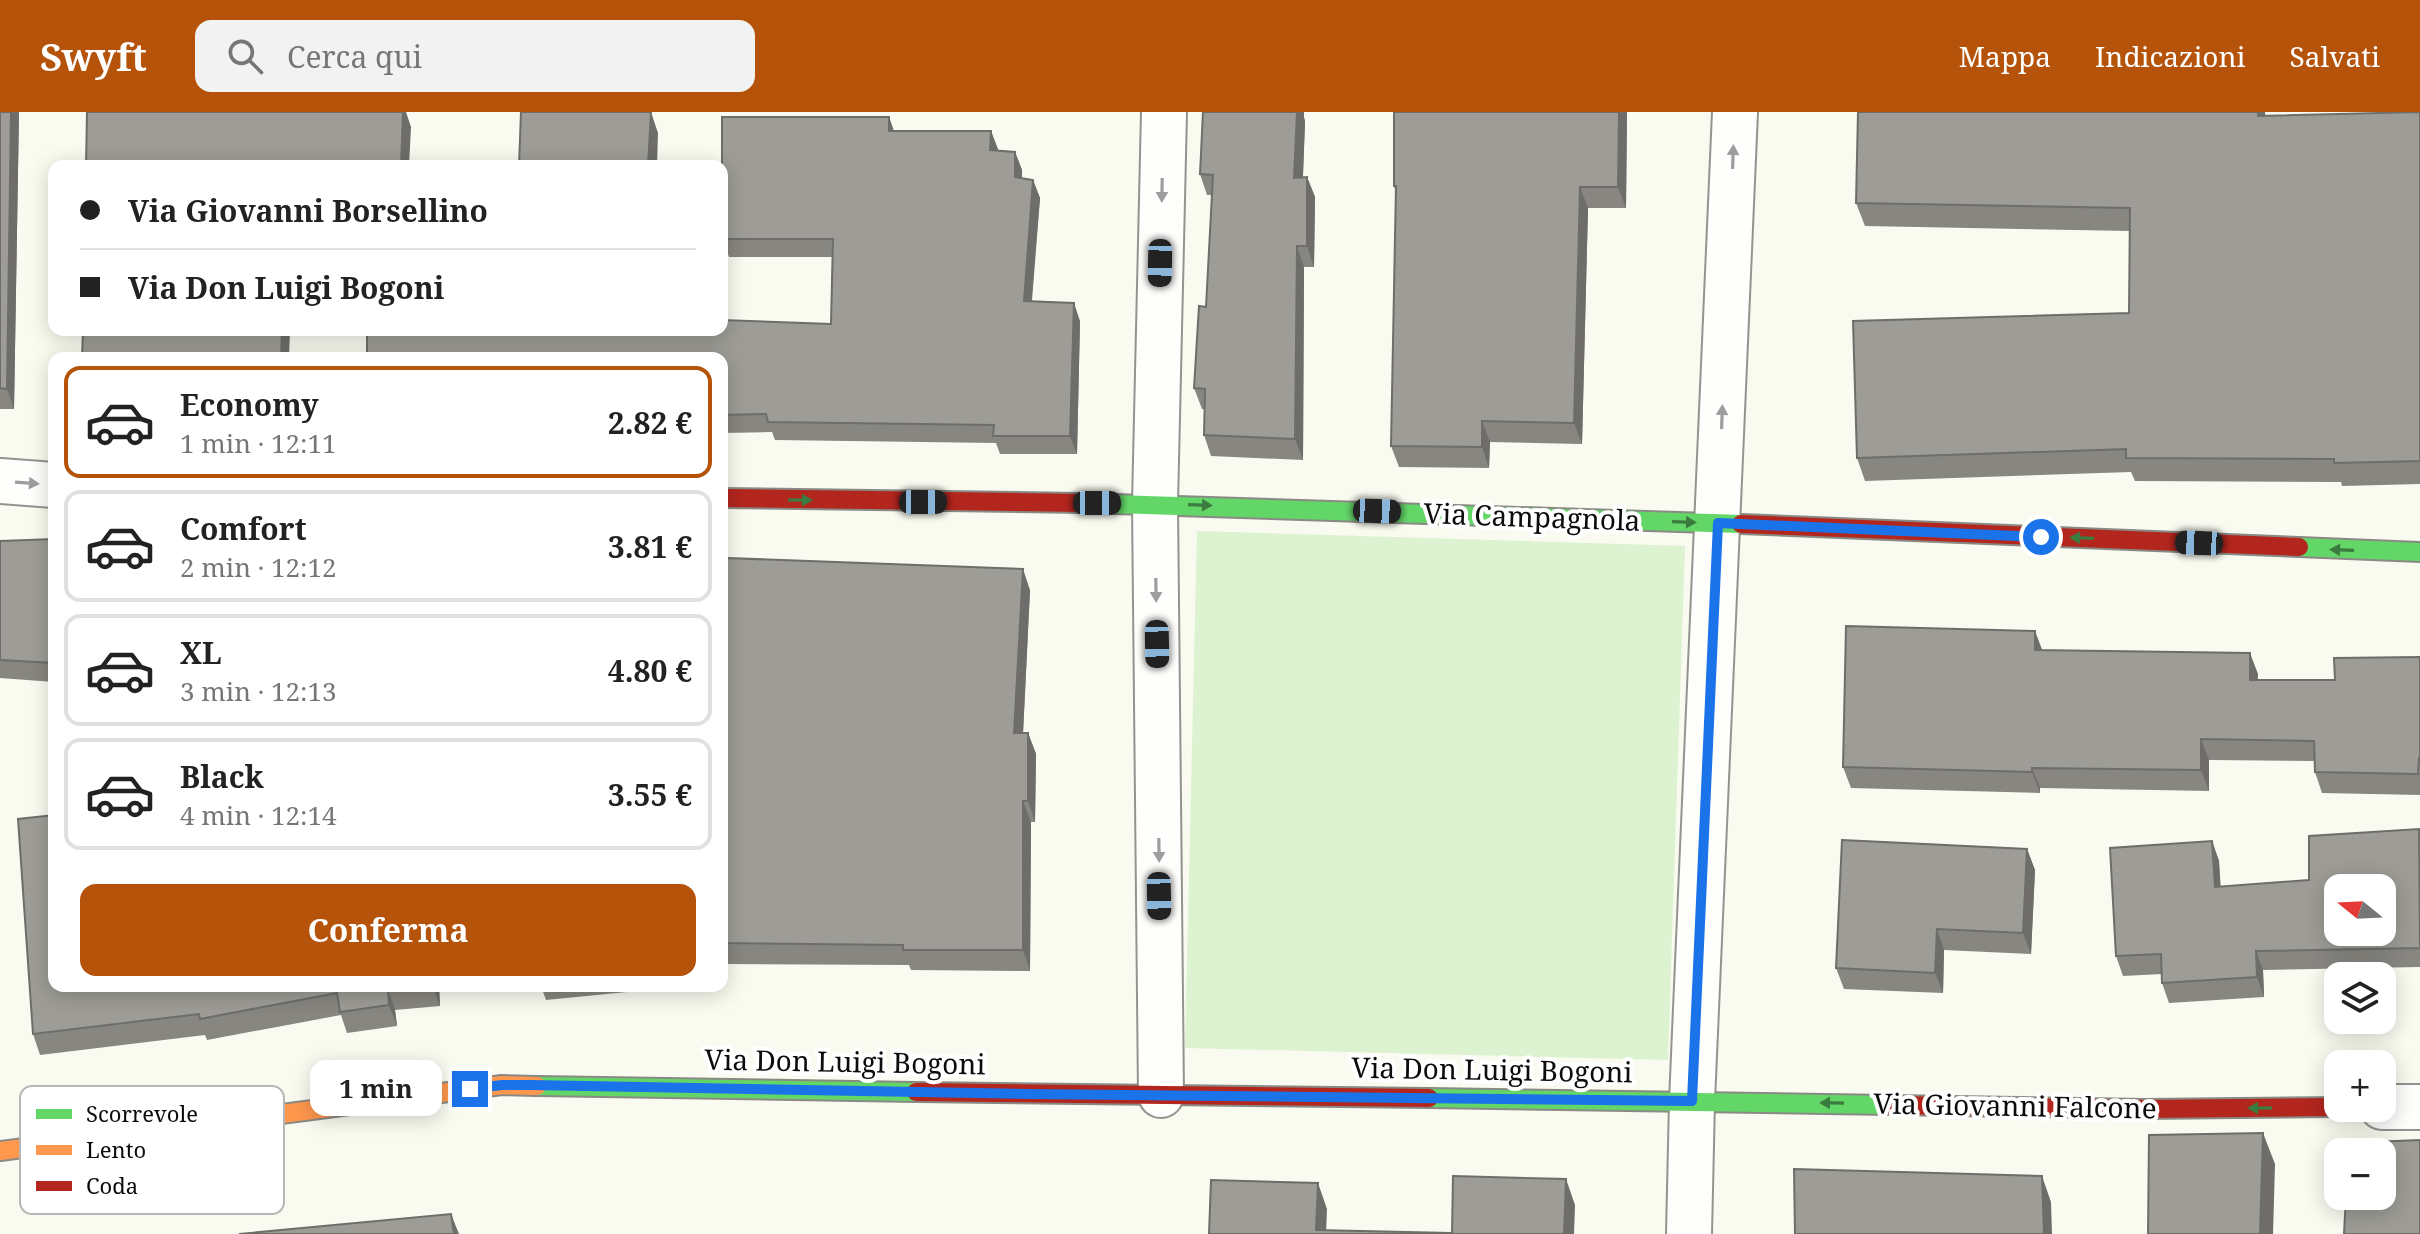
<!DOCTYPE html>
<html lang="it">
<meta charset="utf-8">
<style>
:root{--surface:#fff;--page:#f2f2f2;--text:#222;--muted:#767676;--line:#e0e0e0;--accent:#b45309}
body{margin:0;font-family:"Noto Serif",serif;background:var(--page);color:var(--text);height:100vh;display:flex;flex-direction:column;font-size:30px;white-space:nowrap}
*{box-sizing:border-box;margin:0}
p{font-size:26px;color:var(--muted)}
.icon{flex:none;width:44px;height:44px;fill:none;stroke:currentColor;stroke-width:2;stroke-linecap:round;stroke-linejoin:round}
.map{position:relative;flex:1;overflow:hidden}
.drawer{position:absolute;left:48px;top:240px;width:680px;height:640px;display:flex;flex-direction:column;background:var(--surface);border-radius:16px;box-shadow:0 4px 20px #0003}
.drawer>*{flex:none}
.guide{position:absolute;left:48px;top:48px;width:680px;height:176px;border-radius:16px;box-shadow:0 4px 20px #0003;display:grid;align-content:center;height:176px;padding:0 32px;background:var(--surface)}
.needle{width:52px;rotate:288deg}
.controls{position:absolute;left:2324px;top:762px;display:grid;gap:16px}
.controls a{display:grid;place-items:center;width:72px;height:72px;border-radius:16px;background:var(--surface);box-shadow:0 4px 20px #0003;font-size:40px}
.end{position:absolute;width:36px;height:36px;margin:-18px;border:10px solid #1a73e8;background:#fff;box-shadow:0 0 0 4px #fff}
.from{border-radius:50%}
.bubble{position:absolute;height:56px;border-radius:16px;background:var(--surface);box-shadow:0 4px 20px #0003;font-size:26px;font-weight:700;line-height:56px;text-align:center}
.car{position:absolute;width:24px;height:48px;margin:-24px -12px;border-radius:10px;box-shadow:0 0 6px 2px #0007;background:linear-gradient(#222 24%,#8ab4d8 0 40%,#222 0 76%,#8ab4d8 0 86%,#222 0)}
.guide b{display:flex;align-items:center;gap:28px;height:76px;font-size:30px}
.guide b+b{border-top:2px solid var(--line)}
.guide i{width:20px;height:20px;background:var(--text)}
ul{padding:14px 0 0;list-style:none}
li{display:flex;align-items:center;gap:24px;height:112px;margin:0 16px 12px;padding:0 16px;border:4px solid var(--line);border-radius:16px}
li div{flex:1}
li b{display:block;font-size:30px}
li em{font-style:normal;font-weight:700}
li.current{border-color:var(--accent)}
li>.icon{width:72px;height:72px;stroke-width:1.5}
.cta{display:flex;gap:16px;margin-top:auto;padding:16px 32px}
.cta a{flex:1;height:92px;border-radius:16px;background:var(--accent);color:#fff;font-size:32px;font-weight:700;line-height:92px;text-align:center}
header{display:flex;align-items:center;gap:48px;box-sizing:border-box;height:112px;padding:0 40px;background:var(--accent);color:#fff}
header strong{font-size:38px}
nav{display:flex;gap:44px;margin-inline-start:auto;font-size:28px}
.search{width:560px;height:72px;background:var(--page);display:flex;align-items:center;gap:20px;box-sizing:border-box;padding:0 28px;border-radius:16px;color:var(--muted);font-size:30px}
.map>svg:first-child{display:block}
.park{fill:#dcf2d0}
.lines{fill:none;stroke-linecap:round;stroke-linejoin:round}
.street-casing{stroke:#93948f;stroke-width:48}
.fast-casing{stroke:#8a8a85;stroke-width:22}
.slow-casing{stroke:#8a8a85;stroke-width:22}
.jam-casing{stroke:#8a8a85;stroke-width:22}
.street{stroke:#fefefd;stroke-width:44}
.fast{stroke:#63d668;stroke-width:18}
.slow{stroke:#ff974d;stroke-width:18}
.jam{stroke:#b3261e;stroke-width:18}
.wall{fill:#878681}
.shaded-wall{fill:#6e6d69}
.building{fill:#9d9c96;stroke:#6e6d69;stroke-width:2;fill-rule:evenodd}
.oneway{fill:#9d9d9d}
.oneway2{fill:#3c7b3f}
.route{stroke:#1a73e8;stroke-width:10}
.labels{text-anchor:middle;stroke-width:8;stroke-linejoin:round;paint-order:stroke}
.street-label{font-size:28px;fill:#0c0c0c;stroke:#fff}
.key{fill:#fff;stroke:#b6b6b6;stroke-width:2}
.key-label{font-size:22px;fill:#0c0c0c}
</style>
<header>
<strong>Swyft</strong>
<div class="search"><svg class="icon" aria-label="search" viewBox="0 0 24 24"><circle cx="10" cy="10" r="6"/><path d="M15 15l6 6"/></svg>Cerca qui</div>
<nav><a>Mappa</a><a>Indicazioni</a><a>Salvati</a></nav>
</header>
<div class="map">
<svg width="2420" height="1122" viewBox="0 0 2420 1122">
<rect width="100%" height="100%" fill="#fafbf0"/>
<!-- park -->
<path class="park" d="M1197 419 1685 434 1668 948 1185 936Z"/>
<g class="lines">
<defs>
<path id="street" d="M0 369 54 373
M1161 983 1155 392 1164 0
M2382 995H2420
M1689 1122 1692 989 1735 0"/>
<path id="fast" d="M1082 391 1741 412
M2299 435 2420 440
M537 974 916 980
M1429 986 1890 993"/>
<path id="slow" d="M0 1039 502 973 537 974"/>
<path id="jam" d="M722 386 1082 391
M1741 412 2299 435
M916 980 1429 986
M1890 993 2144 997 2338 995"/>
</defs>
<!-- street casing -->
<use href="#street" class="street-casing"/>
<!-- fast casing -->
<use href="#fast" class="fast-casing"/>
<!-- slow casing -->
<use href="#slow" class="slow-casing"/>
<!-- jam casing -->
<use href="#jam" class="jam-casing"/>
<!-- street -->
<use href="#street" class="street"/>
<!-- fast -->
<use href="#fast" class="fast"/>
<!-- slow -->
<use href="#slow" class="slow"/>
<!-- jam -->
<use href="#jam" class="jam"/>
</g>
<!-- wall -->
<path class="wall" d="M0 0H19L14 297H0Z
M1203 0H1304V5L1305 10 1303 65H1307L1315 85 1314 155H1304L1303 348 1211 344 1204 323 1205 297H1202L1194 276 1206 195 1212 83H1207L1200 62Z
M1394 0H1627L1626 96H1588L1582 332 1490 330 1489 356 1399 355 1391 334 1396 81 1394 74Z
M1858 0H2265V4L2420 0V372L2342 374 2341 370 2135 369 2131 360 1865 369 1857 346 2129 201 2130 119 1865 114 1856 91Z
M889 5 894 19H991L998 39 1015 40 1022 58V66L1033 68 1040 86 1032 189 1080 209 1077 342H1000L996 331 775 328 772 320 722 321V246L831 212 832 145H729L722 127Z
M54 427V570L0 566V429Z
M1030 478 1023 621H1028L1036 642 1035 710H1031L1030 859 911 858 909 853 727 852 722 839V614Z
M2042 538 2258 562 2257 568H2335L2420 545V683L2322 681 2315 660V649L2209 648V679L2040 676V681L1851 676 1843 655Z
M2419 717 2420 720V855L2263 858 2264 885 2169 891 2162 871V862L2123 864 2116 844 2212 729 2219 749 2220 775 2309 768Z
M2027 737 2035 758 2031 842 1944 838 1943 881 1844 877 1836 856Z
M54 874H439L440 894 395 898 397 914 347 921 341 903 207 928 205 923 40 943 33 922Z
M541 874H646L647 878 546 888Z"/>
<!-- shaded-wall -->
<path class="shaded-wall" d="M11 0H19L14 297 7 277Z
M403 0H406L411 15 409 54H401Z
M651 0 658 21 657 54H648Z
M1297 0H1304V5L1305 10 1302 87 1294 66Z
M1619 0H1627L1626 96 1618 75Z
M2258 0H2265L2267 27 2258 4Z
M889 5 895 23 889 19Z
M991 19 998 37 996 56 990 38Z
M1015 40 1022 58V83L1015 65Z
M1307 65 1315 85 1314 155 1307 134Z
M1033 68 1040 86 1030 207 1024 189Z
M1580 75 1588 96 1582 332 1574 311Z
M1297 134 1304 155 1303 348 1295 327Z
M1074 191 1080 209 1077 342 1070 324Z
M282 218H290L289 246H281Z
M1482 309 1490 330 1489 356 1482 335Z
M1023 457 1030 478 1022 642 1014 621Z
M2035 519 2043 540 2035 538Z
M2250 541 2258 562 2257 589 2250 568Z
M1028 621 1036 642 1035 710 1028 689Z
M2201 627 2209 648V679L2201 658Z
M2032 656 2040 676V681L2032 660Z
M1023 689 1031 710 1030 859 1023 838Z
M2419 717 2420 720V768L2419 764Z
M2212 729 2219 749 2222 795 2215 775Z
M2027 737 2035 758 2031 842 2023 821Z
M1937 817 1944 838 1943 881 1935 861Z
M2256 839 2263 858 2264 885 2257 865Z
M433 874H439L440 894Z
M388 877 395 898 397 914 389 893Z
M2263 1021 2275 1052 2273 1122H2260Z
M2042 1064 2051 1090 2052 1122H2044Z
M1566 1067 1575 1093 1574 1122H1564Z
M1318 1071 1327 1097 1326 1122 1316 1118Z
M451 1102 459 1122H454Z"/>
<!-- building -->
<path class="building" d="M0 0H11L7 277 0 276Z
M87 0H403L401 54H86Z
M521 0H651L648 54H519Z
M1203 0H1297L1294 66 1307 65V134H1297L1295 327 1204 323 1205 277 1194 276 1199 194 1206 195 1213 63 1200 62Z
M1394 0H1619L1618 75H1580L1574 311 1482 309V335L1391 334 1396 74H1394Z
M1858 0H2258V4L2420 0V349L2334 351V347L2126 346V337L1857 346 1853 209 2129 201 2130 96 1856 91Z
M722 5H889V19H991L990 38 1015 40V65L1033 68 1024 189 1074 191 1070 324H993L994 313 768 310 766 302 722 303V246H367V218H722V208L831 212 833 127H722Z
M83 218H282L281 246H82Z
M54 427V551L0 548V429Z
M727 446 1023 457 1014 621H1028V689H1023V838H903V833L722 831V614Z
M1846 514 2035 519V538L2250 541V568H2335L2334 546 2420 545V646H2419L2418 662 2315 660 2314 629 2201 627V658L2032 656V660L1843 655Z
M54 703V874H424L388 877 389 893 340 900 337 881 200 907 199 902 33 922 18 707Z
M2419 717 2420 836 2256 839 2257 865 2162 871 2161 842 2116 844 2110 736 2212 729 2215 775 2309 768V724ZM2338 776H2382V820H2338Z
M1842 728 2027 737 2023 821 1937 817 1935 861 1836 856Z
M2263 1021 2260 1122H2148L2149 1023Z
M2420 1028V1122H2344L2346 1084H2382V1040H2347L2348 1031Z
M1794 1057 2042 1064 2044 1122H1795Z
M1453 1064 1566 1067 1564 1122H1209L1211 1068 1318 1071 1316 1118 1452 1121Z
M451 1102 454 1122H239Z"/>
<!-- one-way arrows -->
<defs><path id="oneway-solid" d="M-6-.8H1V-3.2L6.5 0L1 3.2V.8H-6Z" transform="scale(2)"/></defs>
<g class="oneway">
<use href="#oneway-solid" transform="translate(1733 45) rotate(-88)"/>
<use href="#oneway-solid" transform="translate(1162 78) rotate(91)"/>
<use href="#oneway-solid" transform="translate(1722 305) rotate(-88)"/>
<use href="#oneway-solid" transform="translate(27 371) rotate(4)"/>
<use href="#oneway-solid" transform="translate(1156 478) rotate(89)"/>
<use href="#oneway-solid" transform="translate(1159 738) rotate(89)"/>
</g>
<g class="oneway2">
<use href="#oneway-solid" transform="translate(800 388) rotate(1)"/>
<use href="#oneway-solid" transform="translate(1200 393) rotate(2)"/>
<use href="#oneway-solid" transform="translate(1684 410) rotate(2)"/>
<use href="#oneway-solid" transform="translate(2082 426) rotate(-178)"/>
<use href="#oneway-solid" transform="translate(2342 438) rotate(-178)"/>
<use href="#oneway-solid" transform="translate(1832 991) rotate(-179)"/>
<use href="#oneway-solid" transform="translate(2260 996) rotate(179)"/>
</g>
<g class="lines">
<!-- route -->
<path class="route" d="M470 977 502 973H530L1028 982 1692 989 1718 411 2041 425"/>
</g>
<g class="labels">
<!-- street labels -->
<g class="street-label">
<text transform="translate(1532 405) rotate(2)" y="10">Via Campagnola</text>
<text transform="translate(845 950) rotate(1)" y="10">Via Don Luigi Bogoni</text>
<text transform="translate(1492 958) rotate(1)" y="10">Via Don Luigi Bogoni</text>
<text transform="translate(2015 994) rotate(1)" y="10">Via Giovanni Falcone</text>
</g>
</g>
<!-- legend -->
<rect x="20" y="974" width="264" height="128" rx="12" class="key"/>
<rect x="36" y="997" width="36" height="10" fill="#63d668"/>
<rect x="36" y="1033" width="36" height="10" fill="#ff974d"/>
<rect x="36" y="1069" width="36" height="10" fill="#b3261e"/>
<g class="key-label">
<text x="86" y="1010">Scorrevole</text>
<text x="86" y="1046">Lento</text>
<text x="86" y="1082">Coda</text>
</g>
</svg>
<div class="controls">
<a><svg class="needle" viewBox="-14 -14 28 28"><path d="M0-13l5 13h-10z" fill="#e53935"/><path d="M0 13l5-13h-10z" fill="#767676"/></svg></a>
<a><svg class="icon" aria-label="layers" viewBox="0 0 24 24"><path d="M12 4l9 5-9 5-9-5zM3 14l9 5 9-5"/></svg></a>
<a>+</a>
<a>−</a>
</div>
<i class="end from" style="left:2041px;top:425px"></i>
<i class="end" style="left:470px;top:977px"></i>
<div class="bubble" style="left:310px;top:948px;width:132px">1 min</div>
<i class="car" style="left:1160px;top:151px;rotate:181deg"></i>
<i class="car" style="left:923px;top:390px;rotate:90deg"></i>
<i class="car" style="left:1097px;top:391px;rotate:90deg"></i>
<i class="car" style="left:1377px;top:399px;rotate:92deg"></i>
<i class="car" style="left:2199px;top:431px;rotate:272deg"></i>
<i class="car" style="left:1157px;top:532px;rotate:179deg"></i>
<i class="car" style="left:1159px;top:784px;rotate:179deg"></i>
<div class="guide">
<b><i class="from"></i>Via Giovanni Borsellino</b>
<b><i></i>Via Don Luigi Bogoni</b>
</div>
<section class="drawer">
<ul>
<li class="current"><svg class="icon" aria-label="car" viewBox="0 0 24 24"><path d="M5 17H2v-5l4-1 3-4h7l3 4 3 1v5h-3M9 17h6M6 11h13"/><circle cx="7" cy="17" r="2"/><circle cx="17" cy="17" r="2"/></svg><div><b>Economy</b><p>1 min · 12:11</p></div><em>2.82 €</em></li>
<li><svg class="icon" aria-label="car" viewBox="0 0 24 24"><path d="M5 17H2v-5l4-1 3-4h7l3 4 3 1v5h-3M9 17h6M6 11h13"/><circle cx="7" cy="17" r="2"/><circle cx="17" cy="17" r="2"/></svg><div><b>Comfort</b><p>2 min · 12:12</p></div><em>3.81 €</em></li>
<li><svg class="icon" aria-label="car" viewBox="0 0 24 24"><path d="M5 17H2v-5l4-1 3-4h7l3 4 3 1v5h-3M9 17h6M6 11h13"/><circle cx="7" cy="17" r="2"/><circle cx="17" cy="17" r="2"/></svg><div><b>XL</b><p>3 min · 12:13</p></div><em>4.80 €</em></li>
<li><svg class="icon" aria-label="car" viewBox="0 0 24 24"><path d="M5 17H2v-5l4-1 3-4h7l3 4 3 1v5h-3M9 17h6M6 11h13"/><circle cx="7" cy="17" r="2"/><circle cx="17" cy="17" r="2"/></svg><div><b>Black</b><p>4 min · 12:14</p></div><em>3.55 €</em></li>
</ul>
<div class="cta"><a>Conferma</a></div>
</section>
</div>
